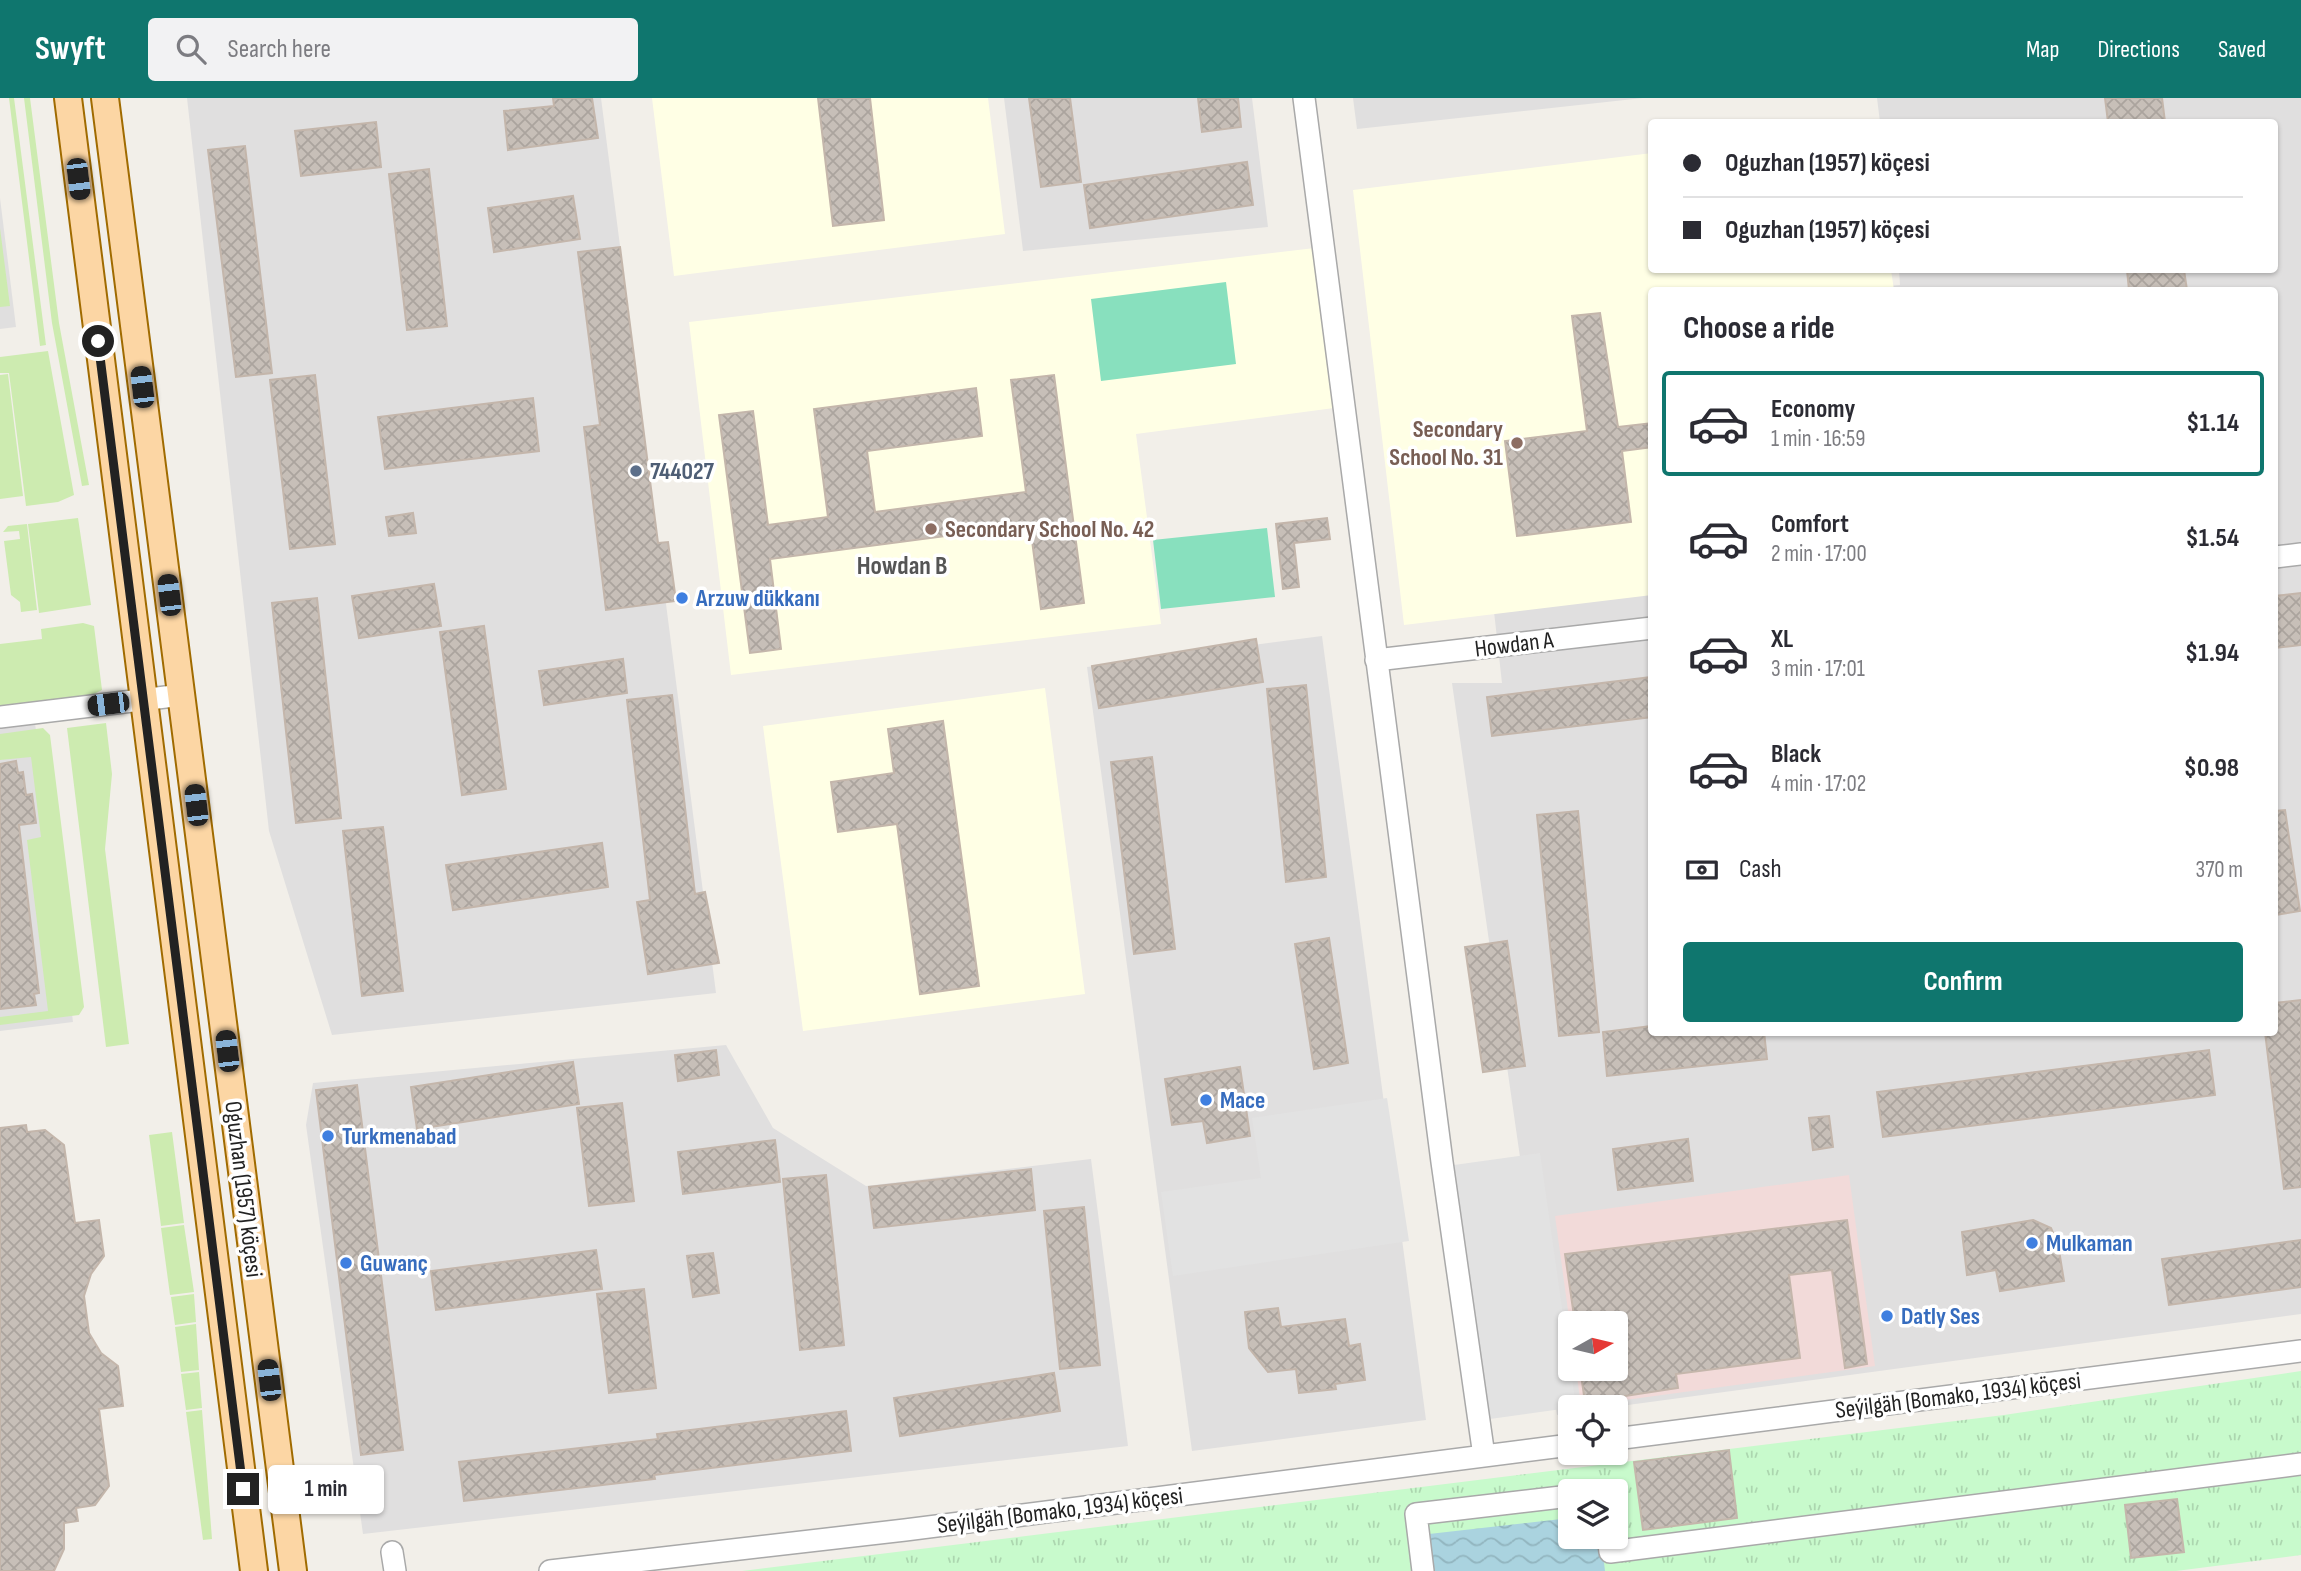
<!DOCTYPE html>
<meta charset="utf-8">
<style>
:root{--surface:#fff;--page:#f2f2f3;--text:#2b2b33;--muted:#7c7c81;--line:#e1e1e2;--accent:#0f766e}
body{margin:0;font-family:"Sofia Sans Condensed",sans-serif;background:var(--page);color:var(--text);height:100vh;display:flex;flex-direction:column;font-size:26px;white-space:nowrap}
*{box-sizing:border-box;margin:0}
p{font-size:23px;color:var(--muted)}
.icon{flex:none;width:38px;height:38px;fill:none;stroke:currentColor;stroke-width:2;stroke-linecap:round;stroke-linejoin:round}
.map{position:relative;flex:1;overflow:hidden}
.details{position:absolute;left:1648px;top:189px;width:630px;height:749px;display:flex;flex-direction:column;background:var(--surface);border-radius:7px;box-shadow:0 2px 5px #0004}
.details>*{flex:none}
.top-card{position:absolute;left:1648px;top:21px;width:630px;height:154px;border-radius:7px;box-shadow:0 2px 5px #0004;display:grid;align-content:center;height:154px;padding:0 35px;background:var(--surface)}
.needle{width:46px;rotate:82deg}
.tools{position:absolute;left:1558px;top:1213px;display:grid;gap:14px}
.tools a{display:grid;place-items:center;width:70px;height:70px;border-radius:7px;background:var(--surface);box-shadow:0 2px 5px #0004;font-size:35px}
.end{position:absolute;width:32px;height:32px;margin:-16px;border:9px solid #222;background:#fff;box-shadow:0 0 0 4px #fff}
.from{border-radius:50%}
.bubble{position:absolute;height:49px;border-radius:7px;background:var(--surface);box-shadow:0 2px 5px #0004;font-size:23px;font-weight:700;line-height:49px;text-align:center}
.car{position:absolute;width:21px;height:42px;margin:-21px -10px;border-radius:9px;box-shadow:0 0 5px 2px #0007;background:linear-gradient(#222 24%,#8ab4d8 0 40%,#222 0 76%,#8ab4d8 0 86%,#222 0)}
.top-card b{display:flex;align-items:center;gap:24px;height:66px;font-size:26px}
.top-card b+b{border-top:2px solid var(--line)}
.top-card i{width:18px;height:18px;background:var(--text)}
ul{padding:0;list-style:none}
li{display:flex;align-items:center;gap:21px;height:105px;margin:0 14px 10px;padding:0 21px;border:4px solid transparent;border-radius:7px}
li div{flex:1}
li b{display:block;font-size:26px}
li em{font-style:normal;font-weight:700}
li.on{border-color:var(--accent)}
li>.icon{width:63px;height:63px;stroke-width:1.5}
h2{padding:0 35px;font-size:32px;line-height:84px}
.pay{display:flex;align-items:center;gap:18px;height:77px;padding:0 35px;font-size:26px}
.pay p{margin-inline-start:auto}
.cta{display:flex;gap:14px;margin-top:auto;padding:14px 35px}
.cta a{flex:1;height:80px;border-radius:7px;background:var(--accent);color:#fff;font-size:28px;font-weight:700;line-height:80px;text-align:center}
header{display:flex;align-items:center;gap:42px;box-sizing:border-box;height:98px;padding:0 35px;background:var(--accent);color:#fff}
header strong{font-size:33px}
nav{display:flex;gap:38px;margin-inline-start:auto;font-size:24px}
.search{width:490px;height:63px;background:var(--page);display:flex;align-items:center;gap:18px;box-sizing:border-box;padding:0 24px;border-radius:7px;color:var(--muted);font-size:26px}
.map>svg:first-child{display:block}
.residential{fill:#e0dfdf;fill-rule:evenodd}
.commercial{fill:#f2dad9}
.education{fill:#ffffe5}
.grass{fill:#cdebb0}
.park{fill:url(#park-tufts);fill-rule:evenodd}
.pitch{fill:#88e0be}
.parking{fill:#e2e2e2}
.water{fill:url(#water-waves)}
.building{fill:url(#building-cross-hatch);stroke:#c4b6ab;stroke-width:2}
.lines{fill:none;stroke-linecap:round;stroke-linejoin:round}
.minor-casing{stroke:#a9a9a9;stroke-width:24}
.major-casing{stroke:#a06b00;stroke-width:30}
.minor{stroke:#fff;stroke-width:21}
.major{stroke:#fcd6a4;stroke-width:26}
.route{stroke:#222;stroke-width:9}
.education-dot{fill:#8d6e63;stroke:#fff;stroke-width:2.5}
.service-dot{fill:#5c6f8a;stroke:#fff;stroke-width:2.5}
.shop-dot{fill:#3f7fe0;stroke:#fff;stroke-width:2.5}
.labels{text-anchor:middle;stroke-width:7;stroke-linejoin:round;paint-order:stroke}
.education-label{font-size:24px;font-weight:bold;fill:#785e54;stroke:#fff;text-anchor:end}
.service-label{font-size:24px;font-weight:bold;fill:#4e5e75;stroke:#fff;text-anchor:start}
.shop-label{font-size:24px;font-weight:bold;fill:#366cbe;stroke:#fff;text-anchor:start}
.street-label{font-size:24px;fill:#222;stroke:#fff}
.neighbourhood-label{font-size:26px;font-weight:bold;fill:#555;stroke:#fff}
</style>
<header>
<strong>Swyft</strong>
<div class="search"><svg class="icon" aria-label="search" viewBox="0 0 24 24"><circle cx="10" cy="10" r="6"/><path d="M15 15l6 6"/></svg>Search here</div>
<nav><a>Map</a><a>Directions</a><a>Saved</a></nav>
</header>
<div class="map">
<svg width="2301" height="1473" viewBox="0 0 2301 1473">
<defs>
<pattern id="park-tufts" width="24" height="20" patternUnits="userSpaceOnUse" patternTransform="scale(1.75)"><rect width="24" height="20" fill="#c8facc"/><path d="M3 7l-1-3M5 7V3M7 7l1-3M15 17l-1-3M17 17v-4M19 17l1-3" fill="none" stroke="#acd6af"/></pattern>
<pattern id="water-waves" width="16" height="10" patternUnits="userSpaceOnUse" patternTransform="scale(1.75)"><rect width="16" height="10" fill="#aad3df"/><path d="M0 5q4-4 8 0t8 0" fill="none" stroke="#92b5bf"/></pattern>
<pattern id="building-cross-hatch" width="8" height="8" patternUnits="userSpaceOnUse" patternTransform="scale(1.75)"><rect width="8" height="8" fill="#c7bfb8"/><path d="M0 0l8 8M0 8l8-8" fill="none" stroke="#aba49e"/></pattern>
</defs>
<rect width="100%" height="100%" fill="#f2efe9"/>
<!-- residential -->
<path class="residential" d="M187 0H601L716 895 332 937 269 733Z
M1004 0H1252L1268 129 1023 153Z
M1353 0H1643L1357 31Z
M1877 0H2301V1216L1613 1309H1570V1315L1557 1317 1452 585H1502L1462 228 1652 210V934H2275V192H1843L1900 187 1899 172H2275V24H1880ZM1570 1225H1615V1270H1570Z
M0 100 16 229 0 231Z
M1322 538 1426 1322 1192 1353 1087 569Z
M35 625 73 924 0 933V629Z
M726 947 773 1030 866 1088 1091 1061 1128 1348 363 1436 306 1027 313 985Z"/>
<!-- commercial -->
<path class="commercial" d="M1849 1077 1875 1268 1581 1308 1576 1271 1615 1270V1225L1570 1227 1555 1118Z"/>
<!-- education -->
<path class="education" d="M652 0H988L1005 136 674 178Z
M1652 55V172H1891L1894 192H1652V497L1404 527 1353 92Z
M1315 150 1334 310 1136 336 1161 526 731 577 689 224Z
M1045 590 1085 896 803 933 763 628Z"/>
<!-- grass -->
<path class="grass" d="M9 0H14L46 247 40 248Z
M24 0H30L59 225 89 387 82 388 52 225Z
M0 130 10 208 0 209Z
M48 253 74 397 58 404 26 408 9 275H0V259Z
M8 276 23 398 0 401V277Z
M78 420 91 507 39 515 28 426Z
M27 426 37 512 21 514 20 504 11 497 4 443 20 441 19 433 3 434 8 428Z
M83 525 94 528 102 592 92 597 0 609V546L42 541 41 531Z
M106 625 112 676 105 751 129 946 106 949 67 630Z
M43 630 50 637 84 909 79 917 0 927V919L48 913 27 742 41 739 31 659 0 662V636Z
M172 1034 184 1125 161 1128 149 1037Z
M184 1127 194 1194 170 1197 161 1130Z
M194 1196 196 1224 175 1227 171 1199Z
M196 1226 199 1272 181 1274 175 1229Z
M199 1274 202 1310 186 1312 181 1276Z
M202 1312 212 1441 203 1442 186 1314Z"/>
<!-- park -->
<path class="park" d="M2301 1273V1457L2176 1473H742L2004 1317ZM1570 1393H1615V1438H1570Z"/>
<!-- pitch -->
<path class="pitch" d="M1226 184 1236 266 1101 283 1091 201Z
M1267 430 1275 499 1161 511 1153 442Z"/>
<!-- parking -->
<path class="parking" d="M1387 1000 1409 1143 1173 1178 1161 1094 1261 1080 1252 1020Z
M1540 1055 1576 1309 1490 1321 1454 1067Z"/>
<!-- water -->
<path class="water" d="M1570 1420V1438L1601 1439 1605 1473H1433L1429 1436Z"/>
<!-- building -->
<path class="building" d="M553 0H592L598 40 508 52 504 13 554 8Z
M818 0H870L884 122 833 128Z
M1029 0H1070L1081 84 1041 89Z
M1198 0H1238L1241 29 1202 34Z
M2105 0H2162L2165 24H2108Z
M376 24 381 69 301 78 295 33Z
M245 48 272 275 236 279 208 52Z
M1247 64 1253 107 1090 130 1084 87Z
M429 71 447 228 407 232 389 76Z
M573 98 580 141 494 154 488 110Z
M620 149 658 445 668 444 676 503 606 512 584 329 600 327 578 154Z
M2127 172H2184L2187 192H2129Z
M1600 215 1618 329 1652 325V349L1622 353 1631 424 1517 438 1505 343 1587 333 1572 218Z
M315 277 335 446 290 451 270 282Z
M1054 277 1084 505 1041 511 1030 427 770 461 781 551 750 555 719 317 753 313 768 427 828 419 814 311 976 290 982 338 867 353 875 414 1026 394 1011 282Z
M533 300 539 353 385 371 378 319Z
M413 415 416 435 389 438 386 419Z
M1327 420 1330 441 1294 445 1299 489 1283 491 1276 426Z
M434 486 441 528 359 540 352 498Z
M2301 495V547L2275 550V498Z
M317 500 341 720 296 725 272 505Z
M484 528 506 691 462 697 440 534Z
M1256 541 1263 584 1099 610 1092 568Z
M623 561 627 595 544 607 539 573Z
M1652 579V619L1492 638 1487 599Z
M1306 587 1326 779 1286 784 1267 591Z
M672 597 695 796 705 794 719 865 648 876 637 804 650 802 627 602Z
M943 623 979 888 920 896 897 726 838 734 831 684 894 675 888 631Z
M1152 659 1175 851 1134 856 1111 664Z
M16 663 18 675 23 674 26 697 32 696 36 725 19 727 39 895 34 896 36 907 0 911V666Z
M2285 712 2300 813 2275 817V713Z
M1578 713 1599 934 1559 938 1537 717Z
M383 729 403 893 362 898 343 733Z
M602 745 608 789 453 812 446 767Z
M1329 840 1348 965 1314 971 1295 846Z
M1507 843 1525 968 1483 974 1465 849Z
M2301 902V1089L2284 1091 2265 934H2275V905Z
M1652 928V934H1764L1767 961 1607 978 1603 934Z
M716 952 719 977 678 983 675 957Z
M2209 952 2215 997 1883 1039 1877 994Z
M573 964 579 1006 417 1031 411 989Z
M1240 969 1250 1038 1207 1045 1203 1023 1172 1027 1165 981Z
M357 987 403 1352 361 1357 316 992Z
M622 1005 634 1103 589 1108 577 1010Z
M1829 1018 1833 1049 1813 1052 1809 1020Z
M26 1027 27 1034 45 1032 64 1047 75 1125 99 1122 104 1158 91 1176 84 1198 89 1235 101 1255 118 1268 123 1308 99 1311 109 1388 95 1407 76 1410 78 1423 64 1425V1451L54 1473H0V1030Z
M1688 1041 1693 1083 1618 1092 1613 1051Z
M775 1042 780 1084 683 1096 678 1054Z
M1031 1071 1035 1112 874 1130 869 1089Z
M826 1077 844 1247 800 1252 783 1081Z
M1084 1109 1100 1267 1060 1271 1044 1113Z
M1847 1122 1867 1266 1845 1270 1832 1172 1789 1177 1800 1260 1676 1276 1678 1290 1585 1304 1580 1270H1615V1222L1575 1225 1565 1156Z
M2033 1122 2051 1130 2058 1146 2064 1183 2000 1193 1996 1172 1967 1177 1962 1134Z
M2301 1142V1189L2169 1207 2162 1161Z
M596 1152 602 1191 436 1212 431 1173Z
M713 1155 719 1195 693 1199 687 1158Z
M644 1191 656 1290 609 1295 597 1196Z
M1278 1210 1281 1229 1345 1221 1349 1248 1360 1246 1365 1282 1335 1286 1336 1291 1299 1295 1296 1271 1268 1274 1249 1250 1245 1214Z
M1054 1275 1060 1313 900 1338 894 1300Z
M846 1313 851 1353 654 1377 655 1381 464 1403 459 1364 658 1341 657 1336Z
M1729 1352 1737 1420 1643 1432 1634 1364Z
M2177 1401 2184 1454 2131 1460 2125 1407Z"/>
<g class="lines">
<defs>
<path id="minor" d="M1304 0 1442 1064 1484 1358
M2275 459 2301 456
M1376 562 1652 530
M0 619 182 597
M1615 1341 2301 1253
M1608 1438 1610 1454 2301 1366
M392 1454 395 1473
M550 1473 905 1432 1570 1347
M1423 1473 1416 1416 1570 1398"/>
<path id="major" d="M68 0 254 1473
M105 0 293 1473"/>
</defs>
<!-- minor casing -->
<use href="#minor" class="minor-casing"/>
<!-- major casing -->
<use href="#major" class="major-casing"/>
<!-- minor -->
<use href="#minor" class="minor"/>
<!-- major -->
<use href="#major" class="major"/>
</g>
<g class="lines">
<!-- route -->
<path class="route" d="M98 243 243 1391"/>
</g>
<!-- markers -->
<g class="education-dot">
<circle cx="1517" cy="345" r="7"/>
<circle cx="931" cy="431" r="7"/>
</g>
<circle class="service-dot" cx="636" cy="373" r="7"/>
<g class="shop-dot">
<circle cx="682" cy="500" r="7"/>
<circle cx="1206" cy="1002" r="7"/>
<circle cx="328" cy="1038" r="7"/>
<circle cx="2032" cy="1145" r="7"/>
<circle cx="346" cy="1165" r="7"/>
<circle cx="1887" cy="1218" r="7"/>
</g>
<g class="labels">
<!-- education labels -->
<g class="education-label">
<text x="1503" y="339">Secondary<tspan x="1503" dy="28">School No. 31</tspan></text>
<text x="945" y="439" text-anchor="start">Secondary School No. 42</text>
</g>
<!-- service labels -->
<g class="service-label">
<text x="650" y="381">744027</text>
</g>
<!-- shop labels -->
<g class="shop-label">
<text x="696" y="508">Arzuw dükkanı</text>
<text x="1220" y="1010">Mace</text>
<text x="342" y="1046">Turkmenabad</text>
<text x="2046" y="1153">Mulkaman</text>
<text x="360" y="1173">Guwanç</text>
<text x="1901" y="1226">Datly Ses</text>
</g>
<!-- street labels -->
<g class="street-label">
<text transform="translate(1514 546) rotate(-7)" y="8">Howdan A</text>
<text transform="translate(244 1091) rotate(83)" y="8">Oguzhan (1957) köçesi</text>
<text transform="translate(1958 1297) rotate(-7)" y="8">Seýilgäh (Bomako, 1934) köçesi</text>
<text transform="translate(1060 1412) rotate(-7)" y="8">Seýilgäh (Bomako, 1934) köçesi</text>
</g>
<!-- neighbourhood labels -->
<g class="neighbourhood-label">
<text x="902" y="476">Howdan B</text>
</g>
</g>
</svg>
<div class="tools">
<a><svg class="needle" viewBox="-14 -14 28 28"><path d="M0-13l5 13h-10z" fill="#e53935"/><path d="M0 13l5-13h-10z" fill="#7c7c81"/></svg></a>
<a><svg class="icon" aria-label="locate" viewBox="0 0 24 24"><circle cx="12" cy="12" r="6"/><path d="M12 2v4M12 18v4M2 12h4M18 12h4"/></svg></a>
<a><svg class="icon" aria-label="layers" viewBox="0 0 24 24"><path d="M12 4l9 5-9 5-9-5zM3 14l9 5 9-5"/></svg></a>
</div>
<i class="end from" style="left:98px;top:243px"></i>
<i class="end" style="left:243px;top:1391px"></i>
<div class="bubble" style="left:268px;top:1367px;width:116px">1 min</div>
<i class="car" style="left:78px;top:81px;rotate:173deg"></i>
<i class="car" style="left:142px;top:289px;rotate:353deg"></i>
<i class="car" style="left:169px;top:497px;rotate:353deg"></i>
<i class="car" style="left:108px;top:606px;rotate:263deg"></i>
<i class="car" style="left:196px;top:707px;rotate:353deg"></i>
<i class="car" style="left:227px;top:953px;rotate:353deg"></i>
<i class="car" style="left:269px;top:1282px;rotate:353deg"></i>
<div class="top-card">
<b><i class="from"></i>Oguzhan (1957) köçesi</b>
<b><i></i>Oguzhan (1957) köçesi</b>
</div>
<section class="details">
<h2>Choose a ride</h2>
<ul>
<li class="on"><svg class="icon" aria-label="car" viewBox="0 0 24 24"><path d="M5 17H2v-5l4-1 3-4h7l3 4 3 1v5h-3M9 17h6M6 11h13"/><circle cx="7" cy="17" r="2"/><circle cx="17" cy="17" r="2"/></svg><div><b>Economy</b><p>1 min · 16:59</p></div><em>$1.14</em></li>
<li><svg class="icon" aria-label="car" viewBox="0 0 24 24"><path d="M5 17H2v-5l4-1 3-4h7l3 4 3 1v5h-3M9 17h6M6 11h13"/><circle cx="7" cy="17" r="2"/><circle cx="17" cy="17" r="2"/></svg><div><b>Comfort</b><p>2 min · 17:00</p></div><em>$1.54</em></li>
<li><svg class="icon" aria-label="car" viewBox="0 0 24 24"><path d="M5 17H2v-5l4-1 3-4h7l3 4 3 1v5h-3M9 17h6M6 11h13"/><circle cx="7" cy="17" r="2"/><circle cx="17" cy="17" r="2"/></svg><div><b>XL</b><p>3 min · 17:01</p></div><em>$1.94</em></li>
<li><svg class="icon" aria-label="car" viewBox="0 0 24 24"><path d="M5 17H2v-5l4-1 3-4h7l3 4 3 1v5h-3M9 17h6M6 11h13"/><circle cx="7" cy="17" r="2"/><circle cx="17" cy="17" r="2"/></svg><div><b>Black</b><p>4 min · 17:02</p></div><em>$0.98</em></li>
</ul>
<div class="pay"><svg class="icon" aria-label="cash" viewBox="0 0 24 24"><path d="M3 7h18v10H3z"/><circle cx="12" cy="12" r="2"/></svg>Cash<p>370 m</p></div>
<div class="cta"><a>Confirm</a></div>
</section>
</div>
